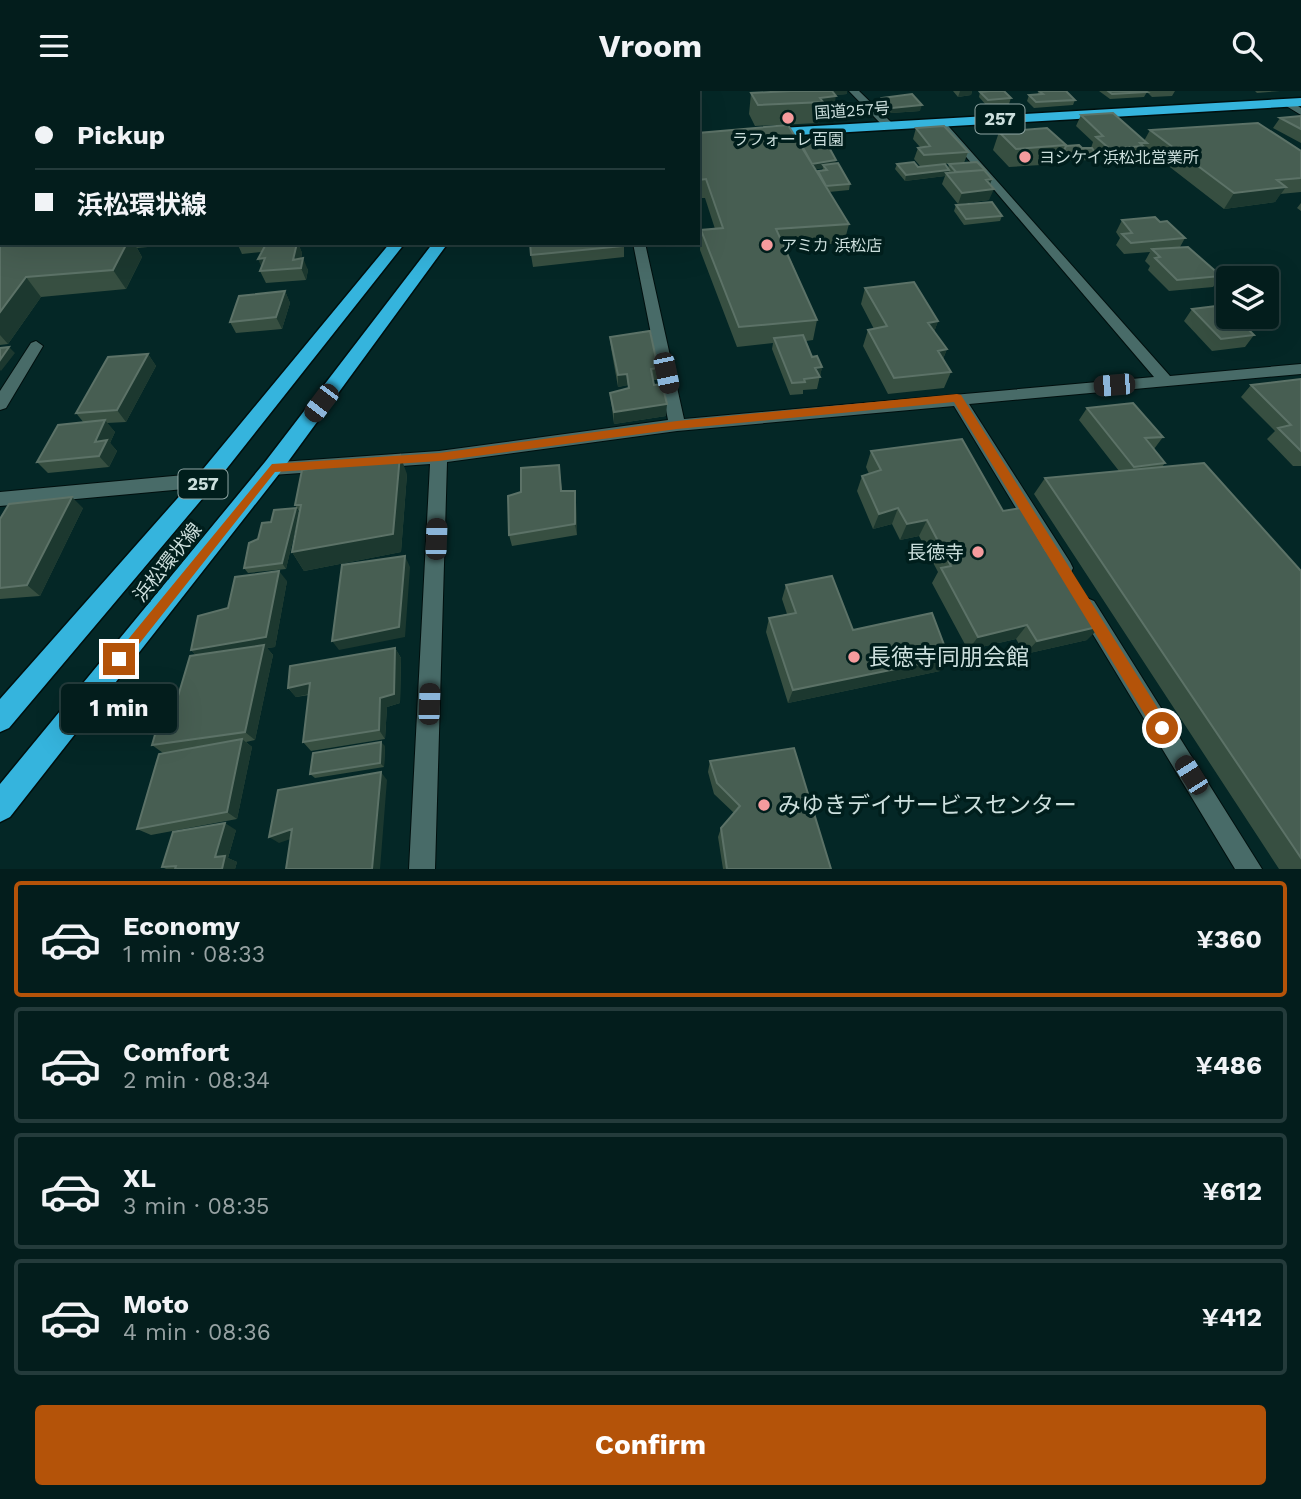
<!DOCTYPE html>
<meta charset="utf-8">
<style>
:root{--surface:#031d1c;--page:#112a29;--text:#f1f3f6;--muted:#97a2a3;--line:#243b3b;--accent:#b45309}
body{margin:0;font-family:"Work Sans","Noto Sans JP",sans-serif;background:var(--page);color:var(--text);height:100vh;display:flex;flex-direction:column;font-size:26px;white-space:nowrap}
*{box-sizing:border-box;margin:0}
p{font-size:23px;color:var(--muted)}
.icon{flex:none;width:38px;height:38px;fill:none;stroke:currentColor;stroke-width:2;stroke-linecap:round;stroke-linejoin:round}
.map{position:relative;height:778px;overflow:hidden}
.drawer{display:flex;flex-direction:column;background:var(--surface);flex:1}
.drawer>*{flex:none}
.banner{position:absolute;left:0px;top:0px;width:700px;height:154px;box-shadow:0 7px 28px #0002,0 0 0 2px var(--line);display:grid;align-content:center;height:154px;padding:0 35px;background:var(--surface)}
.tools{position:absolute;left:1216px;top:175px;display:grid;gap:14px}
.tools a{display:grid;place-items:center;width:63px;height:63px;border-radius:7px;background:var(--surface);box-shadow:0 7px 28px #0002,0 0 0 2px var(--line);font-size:35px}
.end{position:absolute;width:32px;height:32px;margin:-16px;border:9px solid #b45309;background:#fff;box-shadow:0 0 0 4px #fff}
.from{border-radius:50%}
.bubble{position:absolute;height:49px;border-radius:7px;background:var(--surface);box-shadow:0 7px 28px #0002,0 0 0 2px var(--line);font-size:23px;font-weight:700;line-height:49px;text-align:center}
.car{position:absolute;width:21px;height:42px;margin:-21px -10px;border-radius:9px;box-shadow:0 0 5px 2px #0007;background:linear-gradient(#222 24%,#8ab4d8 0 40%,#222 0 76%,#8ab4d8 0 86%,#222 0)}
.banner b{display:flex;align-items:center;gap:24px;height:66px;font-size:26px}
.banner b+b{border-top:2px solid var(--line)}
.banner i{width:18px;height:18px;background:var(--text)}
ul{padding:12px 0 0;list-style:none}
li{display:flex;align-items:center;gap:21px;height:116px;margin:0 14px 10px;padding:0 21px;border:4px solid var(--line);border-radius:7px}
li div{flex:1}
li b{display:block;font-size:26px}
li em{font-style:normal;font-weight:700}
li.active{border-color:var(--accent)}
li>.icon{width:63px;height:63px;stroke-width:1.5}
.cta{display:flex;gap:14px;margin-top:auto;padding:14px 35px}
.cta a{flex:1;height:80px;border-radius:7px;background:var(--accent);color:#fff;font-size:28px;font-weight:700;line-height:80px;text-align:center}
header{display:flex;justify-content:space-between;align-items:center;height:91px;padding:0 35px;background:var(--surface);font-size:32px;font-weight:700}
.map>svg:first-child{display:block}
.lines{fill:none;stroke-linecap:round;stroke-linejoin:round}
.minor-casing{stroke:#000f0e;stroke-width:2}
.major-casing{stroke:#000f0e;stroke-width:2}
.highway-casing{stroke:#000f0e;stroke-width:3}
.minor{fill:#486b68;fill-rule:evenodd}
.major{fill:#3d97ae;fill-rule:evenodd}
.highway{fill:#35b4dd;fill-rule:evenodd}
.wall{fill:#374f41;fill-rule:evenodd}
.shaded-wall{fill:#1c382f}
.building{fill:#475e52;stroke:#5c7267;stroke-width:2}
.route{fill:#b45309}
.poi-dot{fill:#f59b9d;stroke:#001e1c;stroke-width:2.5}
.labels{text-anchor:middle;stroke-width:7;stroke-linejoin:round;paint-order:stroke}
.far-street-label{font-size:16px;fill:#ccdfdd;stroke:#001e1c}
.far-poi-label{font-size:16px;fill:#ccdfdd;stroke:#001e1c;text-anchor:start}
.shield{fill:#001e1c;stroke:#8fa5a3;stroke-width:2}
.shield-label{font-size:18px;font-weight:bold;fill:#ccdfdd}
.poi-label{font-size:19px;fill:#ccdfdd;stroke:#001e1c;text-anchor:end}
.street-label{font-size:19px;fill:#ccdfdd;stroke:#001e1c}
.near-poi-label{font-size:23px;fill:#ccdfdd;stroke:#001e1c;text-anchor:start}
</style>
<header><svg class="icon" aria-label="menu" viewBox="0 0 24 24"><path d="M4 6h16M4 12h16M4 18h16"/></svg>Vroom<svg class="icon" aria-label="search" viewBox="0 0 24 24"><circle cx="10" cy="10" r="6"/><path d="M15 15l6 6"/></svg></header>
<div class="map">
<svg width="1301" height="778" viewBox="0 0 1301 778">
<rect width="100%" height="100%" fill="#042726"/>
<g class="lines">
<defs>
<path id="minor" d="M95 0H105L94 2Z
M849 0H859L893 33V37H885Z
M1283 9H1289L1301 17V24L1283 13Z
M942 28 1170 285 1301 273V283L969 313 1070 471 1073 477 1070 483 1063 485 1056 483 954 315 677 340 447 371 435 778H409L430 373 272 384 263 377 266 372 439 360 668 329 633 152H645L684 328 1154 286 938 33 937 31Z
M36 250 43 255 6 317 0 319V300L31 252Z
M206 382 212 384 215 389 212 394 206 396 0 415V401Z
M1087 507 1094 510 1262 778H1235L1080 522 1077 516 1080 510Z"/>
<path id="major" d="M496 0H506L495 2Z
M530 0H540L529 2Z"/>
<path id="highway" d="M1301 7V15L763 46 757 42 763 38Z
M0 82H2V90H0Z
M390 152H405L213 395 9 637 0 641V608L199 383Z
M433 152H448L279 383 10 726 0 731V693L265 371Z"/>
</defs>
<!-- minor casing -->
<use href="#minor" class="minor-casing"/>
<!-- major casing -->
<use href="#major" class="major-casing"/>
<!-- highway casing -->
<use href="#highway" class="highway-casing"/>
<!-- minor -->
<use href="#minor" class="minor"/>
<!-- major -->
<use href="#major" class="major"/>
<!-- highway -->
<use href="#highway" class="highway"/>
</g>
<!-- wall -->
<path class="wall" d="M0 0H79L56 2H2V6H0Z
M791 0H847V3L835 4 832 27 820 28 819 32 755 35 749 23 751 2Z
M953 0H972L971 4 958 6Z
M1039 0 1075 9 1073 14 1034 17 1027 10 1029 4H1037Z
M1099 0H1175L1172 5 1152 6 1147 1 1144 6 1110 8Z
M1255 0H1280L1257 2Z
M980 1 1011 7 1009 13 986 14 979 6Z
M882 7 920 20 891 22 880 12Z
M1081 24 1144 50 1150 39 1301 60V101L1280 103 1275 111 1224 118 1144 56 1141 62 1139 63 1137 66 1105 69 1093 59 1096 63 1094 69 1059 70 1058 73 1009 76 993 59 999 41 1082 57H1091L1093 51 1076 35Z
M1301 25V52L1273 37 1280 27Z
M916 37 968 61 964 72 945 73 948 77 949 73 992 88 990 93 989 109 958 113 942 93 945 85 905 90 895 78 897 73 920 75 914 68 918 57 920 56 913 48Z
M698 42 800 52V51L836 73 850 93 849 99 829 101 849 133 844 152 785 156 817 229 813 249 806 250 812 266 822 276 817 298 803 299V303L790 304 772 258 773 252 737 256 700 159 701 139 715 138 705 107H698ZM823 77 822 79 817 81 815 78Z
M0 112 2 152H160L159 155 137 157 142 166 126 198 41 206 8 253 0 254Z
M1301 112V120L1297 117Z
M956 114 1002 125 1000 130 964 134 954 120Z
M1122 129 1160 131 1185 147 1180 156 1221 185 1213 196 1169 200 1148 179 1150 175 1145 170 1150 161 1124 163 1116 154 1120 147 1116 141Z
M237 152H298L302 162 301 168 308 179 306 189 266 192 260 180 262 176 261 161 242 163Z
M624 155V166L533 176 531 164Z
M865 197 938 230 934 241 947 258 943 268 951 281 944 297 888 303 863 255 868 239 874 238 861 213Z
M285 200 290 212 282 238 236 242 230 231Z
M1192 218 1254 244 1245 256 1212 260 1184 230Z
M610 246 658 277V289H653L666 325 614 333 610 302 628 298V294L618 296 611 257Z
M148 263 156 275 126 331 107 332 115 341 110 352 117 360 109 376 48 382 37 371 84 332 76 322Z
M1301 288V375H1293L1267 348 1275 340 1241 306 1251 294Z
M1087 317 1163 346 1154 358 1165 372 1162 376 1301 480V778H1279L1034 403 1045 387 1119 380 1079 329Z
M871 360 1003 420 1087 549 1025 563 1016 548 968 559 932 492 938 481 919 445 900 449 892 433 873 438 857 400 862 385 869 383 866 376Z
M559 374 562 400H575L576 411 577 444 512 455 509 444 521 401Z
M407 383 401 461 304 480 292 461 300 422 295 414Z
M83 417 40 505 0 508V428Z
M296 417 299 422 286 478 248 482 244 477 258 448 271 431Z
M287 490 275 556 267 557 273 564 255 649 246 651 252 656 237 728 151 744 137 738 163 662 152 654 176 612 196 564 191 559 228 517Z
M786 494 853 539 940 580 788 612 766 541 769 527 787 523 782 508Z
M395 557 401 567 400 612 387 616 385 648 311 660 303 651 309 604 296 606 288 597Z
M385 655 384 676 315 687 310 683Z
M710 670 831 778H723L718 746 721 737 734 722 714 703 708 681Z
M236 739 228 767 237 771 235 778H166L162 776Z"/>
<!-- shaded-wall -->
<path class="shaded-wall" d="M828 0H847V3L818 6Z
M960 0H972L971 4 958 6Z
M836 5 832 27 820 28 823 11 820 7Z
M922 14 920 20 891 22 892 17Z
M836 69 835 75 823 74V77L811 79 812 73Z
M949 79 948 85 946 82 945 85 905 90 906 84Z
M992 88 988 98H994L989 109 958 113 962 102 986 89Z
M1286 96 1275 111 1224 118 1234 102Z
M119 152H134L142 166 126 198 113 179Z
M297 152H298L302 162 298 177 293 169Z
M265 167 263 180 258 168Z
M303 167 308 179 306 189 301 177Z
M26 186 41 206 8 253 0 244V221Z
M285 200 290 212 282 238 276 226Z
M938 230 932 247 928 232Z
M9 256 15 262 1 280 0 279V269Z
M947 258 940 275 938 260Z
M148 263 156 275 126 331 117 319Z
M822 276 820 286 815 277Z
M627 283 628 294 618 296V284Z
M667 313 666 325 614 333V321Z
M105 329 115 341 110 352 117 360 109 376 99 365 95 351Z
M400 364 407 383 401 461 304 480 292 461Z
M575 400 576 411 577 444 575 433Z
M72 406 83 417 40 505 27 494Z
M296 417 299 422 286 478 282 472Z
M898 417 892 433 873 438 879 423Z
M927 429 919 445 900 449 907 433Z
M405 465 410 476 405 546 339 559 332 550Z
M279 480 287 490 275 556 267 557 273 564 255 649 245 641 201 569 191 559Z
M1027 534 1016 548 968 559 978 546Z
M1101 535 1087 549 1025 563 1037 550Z
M395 557 401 567 400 612 387 616 385 648 379 639 380 607Z
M949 567 940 580 788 612 793 599Z
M310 592 318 601 296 606 288 597Z
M242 648 252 656 237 728 227 721Z
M381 651 385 655 384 676 380 672Z
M381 681 387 689 380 778H372Z
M225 732 236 739 228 767 237 771 235 778H222L215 766Z
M292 738 302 744 279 752 269 746Z"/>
<!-- building -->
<path class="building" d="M148 0H170L169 2H147Z
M190 0H225V1L219 2H189Z
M258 0H295V2H257Z
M350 0H366V1L349 2Z
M791 0H832L836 5 820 7 823 11 758 14 751 2Z
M990 0H1004L1011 7 988 9 980 1Z
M1039 0H1066L1075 9 1036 11 1029 4 1043 3Z
M1108 0H1145L1147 1 1112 3Z
M912 3 922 14 892 17 882 7Z
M1113 22 1147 52H1140L1143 55 1110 58 1096 46 1103 45 1081 24Z
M1301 25V38L1280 27Z
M1258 32 1301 60V87L1277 89 1286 96 1234 102 1150 39Z
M788 34 849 133 776 138 817 229 739 236 701 139 723 137 706 88 698 89V42Z
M944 35 968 61 924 64 918 57 930 55 916 37Z
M1047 37 1066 54 1016 58 999 41Z
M825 49 836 69 812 73 800 51Z
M1079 54 1082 57H1092L1096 63 1062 64 1066 55Z
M914 71 918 76 945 73 949 79 906 84 897 73Z
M977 71 985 79 956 81 949 73Z
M838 72 850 93 826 95 818 80 827 79 823 74Z
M984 79 992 88 986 89 994 98 962 102 946 82Z
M992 111 1002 125 966 128 956 114Z
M0 112H2V152H127L113 179 26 186 0 221Z
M1155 126 1160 131 1167 130 1185 147 1131 152 1122 143 1132 142 1122 129Z
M297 152 293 169 303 167 301 177 260 180 265 167 258 168 266 153Z
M530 152H623L624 155 531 164Z
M1188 156 1221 185 1177 189 1155 167 1160 166 1152 158Z
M914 191 938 230 928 232 947 258 938 260 951 281 894 287 868 239 887 235 865 197Z
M285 200 276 226 230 231 239 205Z
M1224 214 1228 219V226H1236L1254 244 1221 248 1192 218Z
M650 240 658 277 651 278 654 294 662 293 667 313 614 321 610 302 629 297 627 283 618 284 610 246Z
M803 244 812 266 817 265 822 276 815 277 820 286 804 288 805 291 792 292 774 247Z
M9 256 0 269V257Z
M148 263 117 319 76 322 108 266Z
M1301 288V360L1278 337 1291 334 1251 294Z
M1133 312 1163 346 1145 347 1165 372 1134 376 1087 317Z
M105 329 95 351 107 349 99 365 37 371 58 334Z
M962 348 1003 420 1021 417 1046 460 1057 458 1101 535 1037 550 1027 534 978 546 941 477 951 475 927 429 907 433 898 417 879 423 862 385 881 379 871 360Z
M400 364 393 443 292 461 301 414H295L302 379Z
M1204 372 1301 480V767L1045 387Z
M559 374 561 400H575V433L509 444 508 405 521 401V377Z
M72 406 27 494 0 497V428L9 413Z
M296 417 282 472 244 477 249 452 258 448 262 432 271 431 274 419Z
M405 465 399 536 332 550 342 474Z
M279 480 266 546 191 559 198 525 228 517 235 486Z
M832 485 853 539 932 522 949 567 793 599 769 527 796 522 786 494Z
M264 554 245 641 152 654 163 616 176 612 190 565Z
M395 557 394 603 380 607 379 639 303 651 310 592 288 597 290 575Z
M242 648 227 721 137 738 159 663Z
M381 651 380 672 310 683 313 662Z
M794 657 831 778H727L721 737 740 715 717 692 710 670Z
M381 681 372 778H286L292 738 269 746 278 699Z
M225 732 215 766 225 765 222 778H175L176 775 162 776 173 741Z"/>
<!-- route -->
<path class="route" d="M957 303 961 304 1167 632V642H1156L954 311 677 338 439 370 275 381 124 572H114L112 568 272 373 439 362 677 330Z"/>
<!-- markers -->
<g class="poi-dot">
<circle cx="788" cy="27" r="7"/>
<circle cx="1025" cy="66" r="7"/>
<circle cx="767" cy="154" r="7"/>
<circle cx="978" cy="461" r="7"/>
<circle cx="854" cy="566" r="7"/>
<circle cx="764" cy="714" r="7"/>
</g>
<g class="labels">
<!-- far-street labels -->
<g class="far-street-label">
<text transform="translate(852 19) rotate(-4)" y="6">国道257号</text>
</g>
<!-- far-poi labels -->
<g class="far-poi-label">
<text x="788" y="54" text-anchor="middle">ラフォーレ百園</text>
<text x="1039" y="72">ヨシケイ浜松北営業所</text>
<text x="781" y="160">アミカ 浜松店</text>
</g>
<!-- shield labels -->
<g class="shield">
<rect x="975.5" y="13.5" width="49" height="29" rx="5"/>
<rect x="178.5" y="378.5" width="49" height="29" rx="5"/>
</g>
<g class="shield-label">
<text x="1000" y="34">257</text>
<text x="203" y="399">257</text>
</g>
<!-- poi labels -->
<g class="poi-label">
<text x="964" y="468">長徳寺</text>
</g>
<!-- street labels -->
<g class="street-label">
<text transform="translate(167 471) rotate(-51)" y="7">浜松環状線</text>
</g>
<!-- near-poi labels -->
<g class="near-poi-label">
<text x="868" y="574">長徳寺同朋会館</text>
<text x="778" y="722">みゆきデイサービスセンター</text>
</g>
</g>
</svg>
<div class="tools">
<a><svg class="icon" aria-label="layers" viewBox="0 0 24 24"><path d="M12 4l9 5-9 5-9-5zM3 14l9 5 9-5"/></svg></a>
</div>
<i class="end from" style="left:1162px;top:637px"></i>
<i class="end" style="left:119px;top:568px"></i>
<div class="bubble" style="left:61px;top:593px;width:116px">1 min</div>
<i class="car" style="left:666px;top:282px;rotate:168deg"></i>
<i class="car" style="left:1114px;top:294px;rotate:265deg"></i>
<i class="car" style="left:321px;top:312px;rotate:217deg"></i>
<i class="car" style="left:436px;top:448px;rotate:2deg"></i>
<i class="car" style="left:429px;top:613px;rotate:2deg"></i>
<i class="car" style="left:1191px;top:684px;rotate:328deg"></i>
<div class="banner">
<b><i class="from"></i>Pickup</b>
<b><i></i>浜松環状線</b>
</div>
</div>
<section class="drawer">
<ul>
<li class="active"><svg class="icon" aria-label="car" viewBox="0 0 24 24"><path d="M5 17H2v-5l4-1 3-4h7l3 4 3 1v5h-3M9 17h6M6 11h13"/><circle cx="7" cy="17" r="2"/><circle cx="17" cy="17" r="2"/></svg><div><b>Economy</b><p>1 min · 08:33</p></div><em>¥360</em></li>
<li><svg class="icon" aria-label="car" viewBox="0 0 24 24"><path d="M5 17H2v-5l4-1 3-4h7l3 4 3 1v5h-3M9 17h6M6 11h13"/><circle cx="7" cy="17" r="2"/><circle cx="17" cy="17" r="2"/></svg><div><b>Comfort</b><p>2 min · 08:34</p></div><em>¥486</em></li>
<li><svg class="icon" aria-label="car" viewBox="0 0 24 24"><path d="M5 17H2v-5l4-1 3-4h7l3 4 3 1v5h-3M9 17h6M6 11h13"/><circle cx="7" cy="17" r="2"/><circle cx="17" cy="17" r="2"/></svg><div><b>XL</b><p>3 min · 08:35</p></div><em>¥612</em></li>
<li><svg class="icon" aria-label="car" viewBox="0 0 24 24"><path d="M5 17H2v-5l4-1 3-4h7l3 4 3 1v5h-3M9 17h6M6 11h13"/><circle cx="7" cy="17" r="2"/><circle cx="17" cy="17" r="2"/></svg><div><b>Moto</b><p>4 min · 08:36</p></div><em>¥412</em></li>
</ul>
<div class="cta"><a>Confirm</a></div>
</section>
